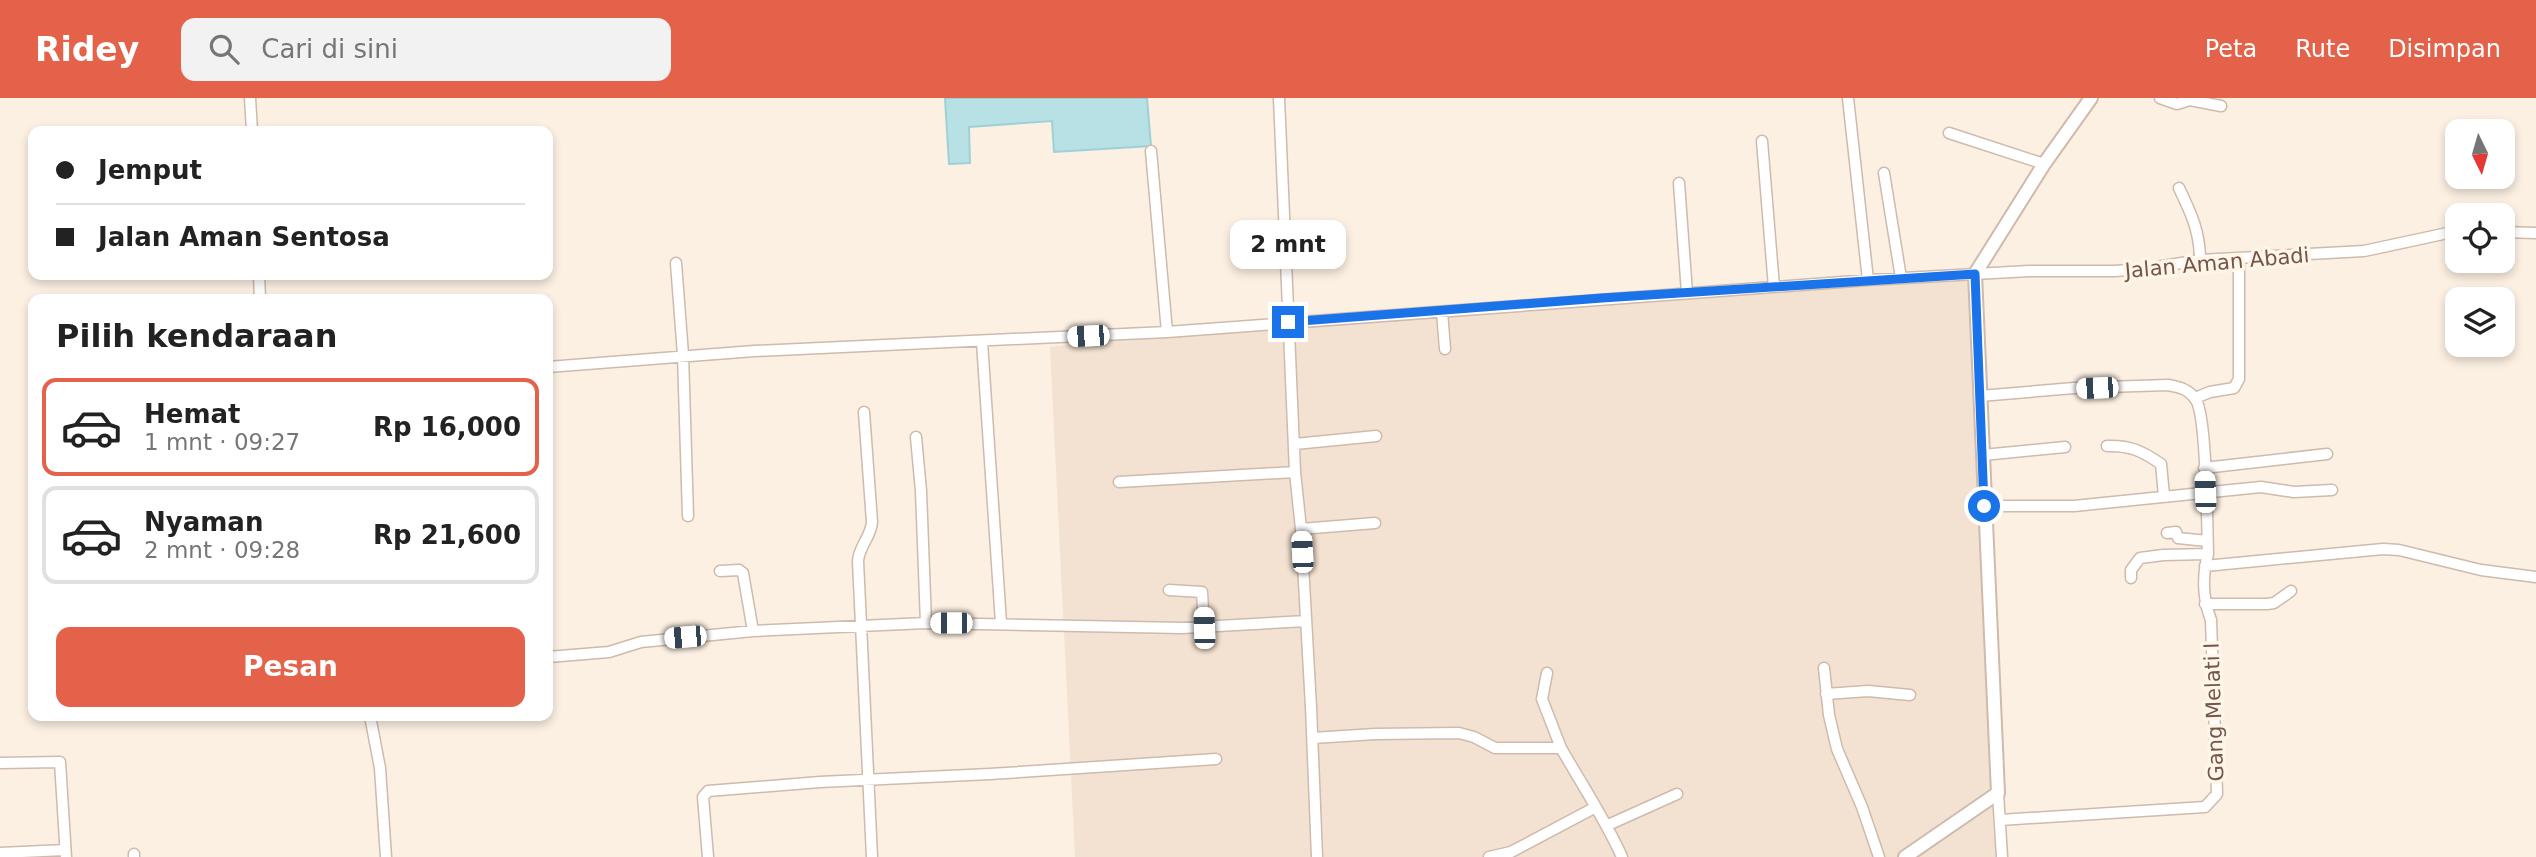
<!DOCTYPE html>
<html lang="id">
<meta charset="utf-8">
<style>
:root{--surface:#fff;--page:#f2f2f2;--text:#222;--muted:#767676;--line:#e0e0e0;--accent:#e46249}
body{margin:0;font-family:"DejaVu Sans",sans-serif;background:var(--page);color:var(--text);height:100vh;display:flex;flex-direction:column;font-size:26px;white-space:nowrap}
*{box-sizing:border-box;margin:0}
p{font-size:23px;color:var(--muted)}
.icon{flex:none;width:38px;height:38px;fill:none;stroke:currentColor;stroke-width:2;stroke-linecap:round;stroke-linejoin:round}
.map{position:relative;flex:1;overflow:hidden}
.side{position:absolute;left:28px;top:196px;width:525px;height:427px;display:flex;flex-direction:column;background:var(--surface);border-radius:14px;box-shadow:0 4px 10px #0003}
.side>*{flex:none}
.banner{position:absolute;left:28px;top:28px;width:525px;height:154px;border-radius:14px;box-shadow:0 4px 10px #0003;display:grid;align-content:center;height:154px;padding:0 28px;background:var(--surface)}
.needle{width:46px;rotate:175deg}
.fabs{position:absolute;left:2445px;top:21px;display:grid;gap:14px}
.fabs a{display:grid;place-items:center;width:70px;height:70px;border-radius:14px;background:var(--surface);box-shadow:0 4px 10px #0003;font-size:35px}
.end{position:absolute;width:32px;height:32px;margin:-16px;border:9px solid #1a73e8;background:#fff;box-shadow:0 0 0 4px #fff}
.from{border-radius:50%}
.bubble{position:absolute;height:49px;border-radius:14px;background:var(--surface);box-shadow:0 4px 10px #0003;font-size:23px;font-weight:700;line-height:49px;text-align:center}
.car{position:absolute;width:21px;height:42px;margin:-21px -10px;border-radius:9px;box-shadow:0 0 5px 2px #0007;background:linear-gradient(#fff 24%,#345 0 40%,#fff 0 76%,#345 0 86%,#fff 0)}
.banner b{display:flex;align-items:center;gap:24px;height:66px;font-size:26px}
.banner b+b{border-top:2px solid var(--line)}
.banner i{width:18px;height:18px;background:var(--text)}
ul{padding:0;list-style:none}
li{display:flex;align-items:center;gap:21px;height:98px;margin:0 14px 10px;padding:0 14px;border:4px solid var(--line);border-radius:14px}
li div{flex:1}
li b{display:block;font-size:26px}
li em{font-style:normal;font-weight:700}
li.current{border-color:var(--accent)}
li>.icon{width:63px;height:63px;stroke-width:1.5}
h2{padding:0 28px;font-size:32px;line-height:84px}
.button{display:flex;gap:14px;margin-top:auto;padding:14px 28px}
.button a{flex:1;height:80px;border-radius:14px;background:var(--accent);color:#fff;font-size:28px;font-weight:700;line-height:80px;text-align:center}
header{display:flex;align-items:center;gap:42px;box-sizing:border-box;height:98px;padding:0 35px;background:var(--accent);color:#fff}
header strong{font-size:33px}
nav{display:flex;gap:38px;margin-inline-start:auto;font-size:24px}
.search{width:490px;height:63px;background:var(--page);display:flex;align-items:center;gap:18px;box-sizing:border-box;padding:0 24px;border-radius:14px;color:var(--muted);font-size:26px}
.map>svg:first-child{display:block}
.residential{fill:#f3e2d1}
.water{fill:#b7e1e5;stroke:#9ed1d6;stroke-width:2}
.lines{fill:none;stroke-linecap:round;stroke-linejoin:round}
.minor-casing{stroke:#cfbaac;stroke-width:13}
.tertiary-casing{stroke:#cfbaac;stroke-width:16}
.minor{stroke:#fff;stroke-width:10}
.tertiary{stroke:#fff;stroke-width:12}
.route{stroke:#1a73e8;stroke-width:9}
.labels{text-anchor:middle;stroke-width:7;stroke-linejoin:round;paint-order:stroke}
.street-label{font-size:21px;fill:#735649;stroke:#fff5e8}
</style>
<header>
<strong>Ridey</strong>
<div class="search"><svg class="icon" aria-label="search" viewBox="0 0 24 24"><circle cx="10" cy="10" r="6"/><path d="M15 15l6 6"/></svg>Cari di sini</div>
<nav><a>Peta</a><a>Rute</a><a>Disimpan</a></nav>
</header>
<div class="map">
<svg width="2536" height="759" viewBox="0 0 2536 759">
<rect width="100%" height="100%" fill="#fcf0e2"/>
<!-- residential -->
<path class="residential" d="M1969 177 1997 759H1075L1050 249 1275 222 1393 212Z"/>
<!-- water -->
<path class="water" d="M945 0H1147L1151 48 1054 54 1052 23 969 29 970 65 949 66Z"/>
<g class="lines">
<defs>
<path id="minor" d="M250 0 252 33
M1279 0 1295 374 1301 431 1311 609 1317 759
M1848 0 1868 182
M2160 0 2177 6 2190 2 2221 8
M1949 35 2044 66
M1762 43 1774 189
M1151 53 1167 234
M1884 75 1901 180
M1679 85 1687 195
M2179 90C2191 115 2200 134 2200 162
M2502 134 2536 135
M676 165 683 257 688 418
M259 177 260 201
M1442 214 1445 251
M982 244 1001 525
M548 269 754 253 1167 234 1868 182 2029 173H2114L2144 171 2200 162 2364 153 2457 133
M1980 298 2074 290 2168 287C2179 289 2189 291 2196 302 2207 320 2207 429 2208 456 2202 478 2203 502 2211 522L2217 696 2205 709 2000 722
M2195 300 2210 294 2234 290 2239 281V161
M864 314 872 424C871 439 859 448 858 463L872 759
M916 339 921 393 926 525
M1295 346 1376 338
M2107 348C2130 347 2142 353 2161 366L2164 398
M1983 357 2065 349
M2204 370 2327 356
M1119 384 1295 374
M1984 408H2074L2261 389 2294 394 2332 392
M1301 431 1375 425
M2167 435 2176 434 2178 440 2207 443
M2205 468 2383 451 2399 452 2481 472 2536 479
M720 473 739 472 743 475 753 533
M2131 480V472L2140 460 2163 457 2208 456
M1169 492 1202 494 1204 530
M2205 506H2267L2274 505 2291 493
M548 559 609 554 641 544 753 533 926 525 1182 530 1306 523
M1824 570 1829 617 1837 651 1862 709 1879 759
M1547 575 1542 601 1561 650
M1826 596 1868 593 1910 597
M370 618 380 670 386 759
M1313 640 1375 636 1459 635 1474 639 1495 650H1561C1582 687 1605 721 1622 759
M0 665 60 664 66 759
M1998 695 2002 759
M1608 727 1677 696
M0 755 65 752
M134 756V759
M708 759 703 699 708 693 820 684 990 676 1216 661
M1489 759 1511 754 1594 710"/>
<path id="tertiary" d="M1905 759 1998 695 1975 176 2044 66 2091 0"/>
</defs>
<!-- minor casing -->
<use href="#minor" class="minor-casing"/>
<!-- tertiary casing -->
<use href="#tertiary" class="tertiary-casing"/>
<!-- minor -->
<use href="#minor" class="minor"/>
<!-- tertiary -->
<use href="#tertiary" class="tertiary"/>
</g>
<g class="lines">
<!-- route -->
<path class="route" d="M1288 224 1602 200 1975 176 1984 408"/>
</g>
<g class="labels">
<!-- street labels -->
<g class="street-label">
<text transform="translate(2217 165) rotate(-5)" y="7">Jalan Aman Abadi</text>
<text transform="translate(2214 614) rotate(-92)" y="7">Gang Melati I</text>
</g>
</g>
</svg>
<div class="fabs">
<a><svg class="needle" viewBox="-14 -14 28 28"><path d="M0-13l5 13h-10z" fill="#e53935"/><path d="M0 13l5-13h-10z" fill="#767676"/></svg></a>
<a><svg class="icon" aria-label="locate" viewBox="0 0 24 24"><circle cx="12" cy="12" r="6"/><path d="M12 2v4M12 18v4M2 12h4M18 12h4"/></svg></a>
<a><svg class="icon" aria-label="layers" viewBox="0 0 24 24"><path d="M12 4l9 5-9 5-9-5zM3 14l9 5 9-5"/></svg></a>
</div>
<i class="end from" style="left:1984px;top:408px"></i>
<i class="end" style="left:1288px;top:224px"></i>
<div class="bubble" style="left:1230px;top:122px;width:116px">2 mnt</div>
<i class="car" style="left:1088px;top:238px;rotate:267deg"></i>
<i class="car" style="left:2097px;top:290px;rotate:268deg"></i>
<i class="car" style="left:2205px;top:394px;rotate:358deg"></i>
<i class="car" style="left:1302px;top:454px;rotate:357deg"></i>
<i class="car" style="left:951px;top:525px;rotate:270deg"></i>
<i class="car" style="left:1204px;top:530px;rotate:358deg"></i>
<i class="car" style="left:685px;top:539px;rotate:265deg"></i>
<div class="banner">
<b><i class="from"></i>Jemput</b>
<b><i></i>Jalan Aman Sentosa</b>
</div>
<section class="side">
<h2>Pilih kendaraan</h2>
<ul>
<li class="current"><svg class="icon" aria-label="car" viewBox="0 0 24 24"><path d="M5 17H2v-5l4-1 3-4h7l3 4 3 1v5h-3M9 17h6M6 11h13"/><circle cx="7" cy="17" r="2"/><circle cx="17" cy="17" r="2"/></svg><div><b>Hemat</b><p>1 mnt · 09:27</p></div><em>Rp 16,000</em></li>
<li><svg class="icon" aria-label="car" viewBox="0 0 24 24"><path d="M5 17H2v-5l4-1 3-4h7l3 4 3 1v5h-3M9 17h6M6 11h13"/><circle cx="7" cy="17" r="2"/><circle cx="17" cy="17" r="2"/></svg><div><b>Nyaman</b><p>2 mnt · 09:28</p></div><em>Rp 21,600</em></li>
</ul>
<div class="button"><a>Pesan</a></div>
</section>
</div>
